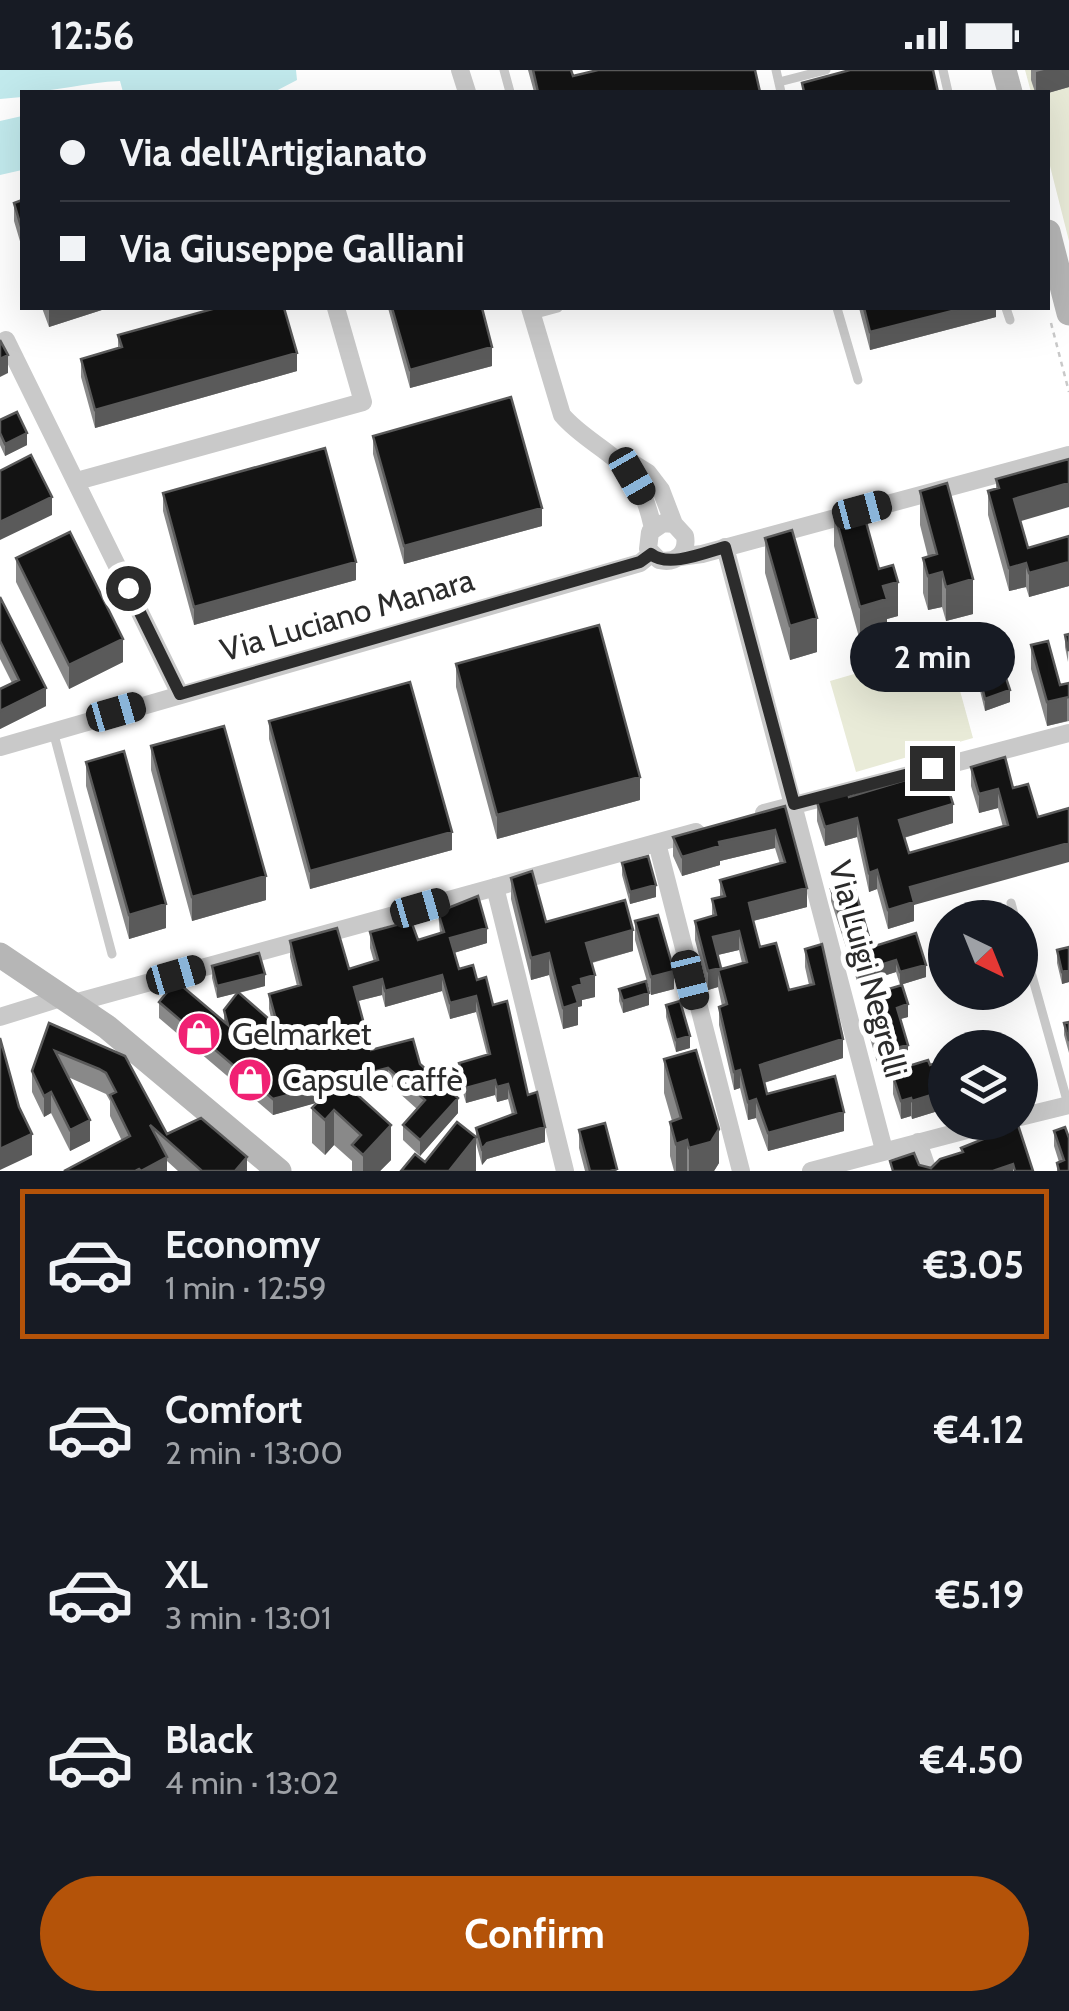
<!DOCTYPE html>
<meta charset="utf-8">
<style>
:root{--surface:#171b24;--page:#242831;--text:#f1f3f6;--muted:#9ea1a6;--line:#363941;--accent:#b45309}
body{margin:0;font-family:Cabin,sans-serif;background:var(--page);color:var(--text);height:100vh;display:flex;flex-direction:column;font-size:38px;white-space:nowrap}
*{box-sizing:border-box;margin:0}
p{font-size:32px;color:var(--muted)}
.icon{flex:none;width:55px;height:55px;fill:none;stroke:currentColor;stroke-width:2;stroke-linecap:round;stroke-linejoin:round}
.map{position:relative;height:1101px;overflow:hidden}
.details{display:flex;flex-direction:column;background:var(--surface);flex:1}
.details>*{flex:none}
.banner{position:absolute;left:20px;top:20px;width:1030px;height:220px;border-radius:0px;box-shadow:0 10px 40px #0002;display:grid;align-content:center;height:220px;padding:0 40px;background:var(--surface)}
.needle{width:65px;rotate:137deg}
.controls{position:absolute;left:928px;top:830px;display:grid;gap:20px}
.controls a{display:grid;place-items:center;width:110px;height:110px;border-radius:50%;background:var(--surface);box-shadow:0 10px 40px #0002;font-size:50px}
.end{position:absolute;width:45px;height:45px;margin:-22px;border:12px solid #2c2c2c;background:#fff;box-shadow:0 0 0 5px #fff}
.from{border-radius:50%}
.bubble{position:absolute;height:70px;border-radius:35px;background:var(--surface);box-shadow:0 10px 40px #0002;font-size:32px;font-weight:800;line-height:70px;text-align:center}
.car{position:absolute;width:30px;height:60px;margin:-30px -15px;border-radius:12px;box-shadow:0 0 8px 2px #0007;background:linear-gradient(#222 24%,#8ab4d8 0 40%,#222 0 76%,#8ab4d8 0 86%,#222 0)}
.banner b{display:flex;align-items:center;gap:35px;height:95px;font-size:38px}
.banner b+b{border-top:2px solid var(--line)}
.banner i{width:25px;height:25px;background:var(--text)}
ul{padding:18px 0 0;list-style:none}
li{display:flex;align-items:center;gap:30px;height:150px;margin:0 20px 15px;padding:0 20px;border:5px solid transparent;border-radius:0px}
li div{flex:1}
li b{display:block;font-size:38px}
li em{font-style:normal;font-weight:800}
li.current{border-color:var(--accent)}
li>.icon{width:90px;height:90px;stroke-width:1.5}
.action{display:flex;gap:20px;margin-top:auto;padding:20px 40px}
.action a{flex:1;height:115px;border-radius:60px;background:var(--accent);color:#fff;font-size:40px;font-weight:800;line-height:115px;text-align:center}
.status{display:flex;justify-content:space-between;align-items:center;height:70px;padding:0 50px;background:var(--surface);direction:ltr}
.status svg{height:28px;fill:currentColor}
.map>svg:first-child{display:block}
.green{fill:#e9ebd8}
.water{fill:#c2eaed}
.lines{fill:none;stroke-linecap:round;stroke-linejoin:round}
.path{stroke:#c9c9c9;stroke-width:2.5;stroke-dasharray:5 5;stroke-linecap:butt}
.lane{stroke:#c9c9c9;stroke-width:9}
.street{stroke:#c9c9c9;stroke-width:18}
.secondary{stroke:#b6b6b6;stroke-width:25}
.wall{fill:#898989;fill-rule:evenodd}
.shaded-wall{fill:#5a5a5a}
.building{fill:#131313;stroke:#5a5a5a;stroke-width:2.5}
.route{stroke:#2c2c2c;stroke-width:12}
.labels{text-anchor:middle;stroke-width:10;stroke-linejoin:round;paint-order:stroke}
.street-label{font-size:32px;fill:#2c2c2c;stroke:#fff}
.poi-label{font-size:32px;fill:#2c2c2c;stroke:#fff;text-anchor:start}
</style>
<div class="status"><b>12:56</b><svg viewBox="0 0 49 12"><path d="M0 12V9h3v3zM5 12V6h3v6zM10 12V3h3v9zM15 12V0h3v12zM26 1h20v11H26zM47 4h2v5h-2z"/></svg></div>
<div class="map">
<svg width="1069" height="1101" viewBox="0 0 1069 1101">
<rect width="100%" height="100%" fill="#fff"/>
<!-- green -->
<path class="green" d="M1025 0H1069V171L1048 88V22H1031Z
M948 577 973 668 856 702 830 611Z"/>
<!-- water -->
<path class="water" d="M0 0H296L297 10 274 22H123L120 11C86 12 56 22 22 22V27L0 29Z
M22 46V100L0 105V51Z"/>
<g class="lines">
<!-- path -->
<path class="path" d="M1051 253 1069 322"/>
<!-- lane -->
<path class="lane" d="M504 0 510 22
M776 0 781 22
M943 0 948 22
M779 12 826 0
M837 238 858 310
M1006 238 1010 250
M532 245 558 238
M53 661 112 884
M1011 833 1015 848
M1020 863 1068 1034"/>
<!-- street -->
<path class="street" d="M460 0 467 22
M530 238 562 345C582 369 614 382 633 407 644 422 649 440 653 458
M6 270 180 624
M624 388 648 403 661 420 674 454 685 466C688 483 676 494 659 490L648 479 650 462 663 453 674 454
M77 411 363 332 336 238
M725 477 884 1080
M680 487 702 484 1069 385
M0 677 640 493 651 484
M764 743 1069 663
M657 773 741 1101
M495 817 565 1101
M74 933 696 762
M0 947 64 927
M1020 1047 1069 1035
M918 1072 928 1101
M811 1101 997 1052"/>
<!-- secondary -->
<path class="secondary" d="M1004 0 1010 22
M1048 162 1069 243
M0 885 107 957 279 1101"/>
</g>
<!-- wall -->
<path class="wall" d="M528 0H571L573 6 760 22H534Z
M1031 0H1069V17L1048 23 1035 22 1031 10Z
M22 130V178L14 151V133Z
M42 238H108L49 257Z
M388 238H482L492 296 410 318Z
M859 238H996V247L870 280Z
M118 265 297 301 95 358 81 307V289L118 278Z
M0 350 27 375 5 386 0 375Z
M373 366 542 456 404 494 373 384Z
M996 409 1021 451 1028 478 1069 466V516L1029 527 1026 517 1009 521 988 445V421L996 419Z
M920 421 973 544 946 551 942 537 928 540 923 523V488L928 487 920 455Z
M163 423 356 510 194 555 163 441Z
M834 441 879 499 898 546 887 549V564L860 571 834 476Z
M765 468 817 582 790 590 765 503Z
M16 488 123 592 69 619 16 512Z
M0 527 46 636 0 659V619L12 613 0 589Z
M1069 564 1068 592 1065 577V565Z
M1031 575 1060 615 1069 613V651L1047 656 1031 599Z
M972 576 1009 603 1005 604 1010 632 985 641 972 588Z
M456 594 640 730 497 769 456 617Z
M269 651 452 780 310 819 269 669Z
M151 676 266 830 192 851 151 700Z
M86 692 166 858 129 869 86 716Z
M971 697 1013 718 1038 747 914 835V851L888 859 877 819 869 822 857 767 825 776 817 751V732L849 727 953 753 904 768 909 783 1003 757 998 738 979 743 971 716Z
M785 736 807 837 753 851 760 877 789 920 809 915 805 897V879L843 988 764 1013 767 1024 844 1061 768 1081 756 1048 748 1050 740 1018 734 1020 719 955V937L722 936 718 917 708 920 695 870V851L712 846V829L720 827V810L780 794 775 778 720 791V795L682 806 673 786V767ZM739 880 742 893 721 899 718 885Z
M622 793 656 827 630 834 622 805Z
M511 808 546 852 633 881 592 893 595 927 582 930V936L578 937V955L563 959 549 905 531 910 511 829Z
M831 819 872 877 926 907 900 915 896 902 858 914 831 831Z
M438 842 487 873 454 883 459 899 477 910 493 935 545 1072 487 1089 482 1095 476 1073V1101L425 1092 476 1067V1058L512 1045 508 1029 497 1032 495 1025 466 1033 459 1009V993L487 985 476 942 450 949 442 921 385 937 382 925 358 931 371 980 420 994 458 1043 420 1086 403 1070V1055L417 1039 388 1013 355 1022 391 1090 380 1101H352V1091L334 1075 325 1085 312 1073V1038L318 1032 273 1045 159 948V932L224 952V940L237 923 217 928 212 908V896L265 916 239 923 272 952 269 939V924L297 916 290 887V871L349 899 374 892 370 878V862L418 870 440 863Z
M635 851 674 919 651 925 635 870Z
M1069 877V912L1062 914 1057 893V880Z
M619 919 649 935 623 943 619 931Z
M868 925 908 947 900 949 908 987 878 996 868 961V949L871 948 868 938Z
M666 935 690 978 676 982 666 947Z
M1069 952V983L1064 965V953Z
M49 953 125 986 167 1064 247 1101H178L167 1091V1101H64L122 1071 110 1046V1031L106 1024 68 1007 90 1071 70 1081 51 1043 44 1047 32 1022V1001Z
M664 989 719 1093 714 1101H674L670 1086V1052L672 1051 664 1023Z
M930 995 945 1011V1036L938 1038V1041L912 1049 911 1046 901 1049 893 1024V1006L902 1003V998Z
M579 1060 617 1101H585L579 1078Z
M1054 1061 1069 1101H1057V1093L1059 1092 1054 1076Z"/>
<!-- shaded-wall -->
<path class="shaded-wall" d="M1044 0H1069V17L1048 23 1036 22V2Z
M54 238H108L49 257V239Z
M964 238H996V247L870 280V262Z
M492 277V296L410 318V300Z
M297 283V301L95 358V340Z
M8 285V303L0 307V289Z
M27 363V375L5 386V374Z
M1069 413V437L1014 453V429Z
M52 427V445L0 470V452Z
M542 438V456L404 494V476Z
M356 492V510L194 555V537Z
M1069 492V516L1029 527V503Z
M1026 493V517L1009 521V498Z
M942 502V537L928 540V506Z
M973 509V544L946 551V517Z
M898 512V546L887 549V564L860 571V537L883 516Z
M817 548V582L790 590V556Z
M123 569V592L69 619V595Z
M1009 591V603L1001 605V593Z
M46 618V636L0 659V641Z
M1010 620V632L985 641V629Z
M1067 627V651L1047 656V632Z
M640 707V730L497 769V745Z
M998 719V738L979 743V724Z
M953 734V753L899 769V750Z
M857 748V767L825 776V757Z
M775 760V778L720 791V795L682 806V787L719 772Z
M452 762V780L310 819V801Z
M1069 773V792L914 835V851L888 859V840L910 817Z
M877 800V819L869 822V803Z
M266 806V830L192 851V827Z
M656 815V827L630 834V822Z
M807 818V837L749 852V833Z
M166 834V858L129 869V845Z
M487 858V873L450 884V868Z
M633 860V881L586 894V873Z
M739 861V880L713 886V867Z
M549 883V905L531 910V888Z
M896 890V902L858 914V902Z
M926 895V907L900 915V902Z
M721 898 718 900V917L708 920V901Z
M1069 900V912L1062 914V902Z
M674 901V919L651 925V907Z
M265 904V916L217 928V916Z
M442 905V921L385 937V921Z
M595 905V927L582 930V936L578 937V955L563 959V938L573 917 581 909Z
M382 909V925L354 932V917Z
M649 923V935L623 943V931Z
M476 926V942L450 949V933Z
M908 934V947L897 950V938Z
M690 966V978L676 982V970Z
M843 969V988L760 1014V995Z
M908 975V987L878 996V983Z
M388 998V1013L273 1045V1029Z
M740 1000V1018L734 1020V1002Z
M495 1010V1025L466 1033V1018Z
M508 1014V1029L497 1032V1017Z
M945 1018V1036L938 1038V1041L912 1049V1031Z
M51 1022V1043L44 1047V1026Z
M458 1028V1043L420 1086V1070Z
M911 1028V1046L901 1049V1031Z
M756 1029V1048L748 1050V1032Z
M334 1040V1075L325 1085V1050Z
M844 1042V1061L768 1081V1063Z
M90 1050V1071L70 1081V1060Z
M391 1055V1090L380 1101H363V1085Z
M545 1057V1072L487 1089 482 1095V1079L487 1073Z
M719 1059V1093L714 1101H689V1078Z
M32 1064V1085L0 1100V1079Z
M476 1067V1101H449Z
M687 1070V1101H676V1074Z
M167 1087V1101H141Z
M247 1087V1101H235Z
M1013 1094V1101H993Z"/>
<!-- building -->
<path class="building" d="M533 0H571L573 6 598 0H755L760 22H538Z
M850 0H933L938 22H804L802 13Z
M22 130V160L14 133Z
M216 238H284L297 283 95 340 81 289 122 277 118 265Z
M392 238H482L492 277 410 300Z
M864 238H964L870 262Z
M0 270 8 285 0 289Z
M511 327 542 438 404 476 373 366Z
M17 342 27 363 5 374 0 363V350Z
M325 378 356 492 194 537 163 423Z
M31 385 52 427 0 452V401Z
M1069 389V413L1014 429 1028 478 1069 466V492L1029 503 1026 493 1009 498 988 421 999 418 996 409Z
M947 413 973 509 946 517 942 502 928 506 923 488 937 484 920 421Z
M861 434 879 499 893 495 898 512 883 516 887 529 860 537 834 441Z
M792 460 817 548 790 556 765 468Z
M70 462 123 569 69 595 16 488Z
M0 527 46 618 0 641V619L19 610 0 571Z
M599 555 640 707 497 745 456 594Z
M1069 564V580H1068L1065 565Z
M1004 569 1009 591 1001 593 1010 620 985 629 972 576Z
M1048 571 1060 615 1069 613V627L1047 632 1031 575Z
M410 612 452 762 310 801 269 651Z
M224 656 266 806 192 827 151 676Z
M124 681 166 834 129 845 86 692Z
M1005 687 1013 718 1028 714 1038 747 1069 738V773L910 817 914 832 888 840 877 800 869 803 857 748 825 757 817 732 848 723 849 727 942 699 953 734 899 750 909 783 1008 755 998 719 979 724 971 697Z
M785 736 807 818 749 833 753 850 760 877 776 873 789 920 814 914 805 879 822 874 843 969 760 995 767 1024 835 1006 844 1042 768 1063 756 1029 748 1032 740 1000 734 1002 719 937 727 934 718 900 747 892 739 861 713 867 721 898 708 901 695 851 716 845 712 829 725 826 720 810 785 792 775 760 719 772 720 776 682 787 673 767Z
M648 786 656 815 630 822 622 793Z
M532 801 546 852 625 830 633 860 586 873 595 905 581 909 582 914 573 917 578 933 563 938 549 883 531 888 511 808Z
M853 813 872 877 916 863 926 895 900 902 896 890 858 902 831 819Z
M478 826 487 858 450 868 459 899 473 895 477 910 486 907 493 935 507 931 528 1025 537 1022 545 1057 487 1073 482 1079 476 1058 516 1043 508 1014 497 1017 495 1010 466 1018 459 993 490 984 476 926 450 933 442 905 385 921 382 909 354 917 371 980 413 969 420 994 458 1028 420 1070 403 1055 425 1030 388 998 342 1010 340 1009 337 1012 273 1029 159 932 176 911 228 955 224 940 238 922 278 957 269 924 301 915 290 871 337 858 349 899 378 890 370 862 411 851 418 870 444 862 438 842Z
M658 845 674 901 651 907 635 851Z
M1069 877V900L1062 902 1057 880Z
M259 883 265 904 217 916 212 896Z
M646 911 649 923 623 931 619 919Z
M902 915 908 934 897 938 908 975 878 983 868 949 874 947 868 925Z
M680 931 690 966 676 970 666 935Z
M1069 952V971L1064 953Z
M49 953 125 986 167 1064 201 1048 247 1087 235 1101H202L150 1055 167 1087 141 1101 139 1099 135 1101H64L130 1066 110 1025 116 1022 106 1003 99 999 55 981 90 1050 70 1060 51 1022 44 1026 32 1001Z
M0 968 19 1037 32 1064 0 1079Z
M696 980 719 1059 711 1072 689 1078 687 1070 676 1074 670 1052 681 1048 664 989Z
M928 990 930 995 940 992 945 1011V1018L937 1020 938 1023 912 1031 911 1028 901 1031 893 1006 904 1003 902 998Z
M340 1009 391 1055 363 1085 352 1075 361 1065 334 1040 325 1050 312 1038Z
M457 1052 476 1067 449 1101H401L415 1084 425 1092Z
M605 1053 617 1099 610 1101H590L579 1060Z
M1018 1055 1033 1101H1015L1013 1094 993 1101H893L890 1091 914 1083 919 1095 931 1098 940 1089 963 1082 961 1078Z
M1065 1057 1069 1068V1101H1059L1057 1093 1064 1090 1054 1061Z"/>
<g class="lines">
<!-- route -->
<path class="route" d="M128 518 180 624 640 492 651 484C668 498 704 483 725 477L794 734 932 698"/>
</g>
<!-- icons -->
<defs>
<symbol id="shop-disc" viewBox="-11 -11 22 22"><circle r="9.5" fill="#f02173" stroke="#fff"/><path d="M-5-2.5h2.3a2.7 3.5 0 0 1 5.4 0H5L5.5 6h-11ZM-1.5-2.5h3a1.5 2.3 0 0 0-3 0Z" fill="#fff"/></symbol>
</defs>
<g fill-rule="evenodd">
<use href="#shop-disc" x="174" y="939" width="50" height="50"/>
<use href="#shop-disc" x="225" y="985" width="50" height="50"/>
</g>
<g class="labels">
<!-- street labels -->
<g class="street-label">
<text transform="translate(347 545) rotate(-16)" y="11">Via Luciano Manara</text>
<text transform="translate(868 899) rotate(75)" y="11">Via Luigi Negrelli</text>
</g>
<!-- poi labels -->
<g class="poi-label">
<text x="232" y="975">Gelmarket</text>
<text x="282" y="1021">Capsule caffè</text>
</g>
</g>
</svg>
<div class="controls">
<a><svg class="needle" viewBox="-14 -14 28 28"><path d="M0-13l5 13h-10z" fill="#e53935"/><path d="M0 13l5-13h-10z" fill="#9ea1a6"/></svg></a>
<a><svg class="icon" aria-label="layers" viewBox="0 0 24 24"><path d="M12 4l9 5-9 5-9-5zM3 14l9 5 9-5"/></svg></a>
</div>
<i class="end from" style="left:128px;top:518px"></i>
<i class="end" style="left:932px;top:698px"></i>
<div class="bubble" style="left:850px;top:552px;width:165px">2 min</div>
<i class="car" style="left:632px;top:406px;rotate:150deg"></i>
<i class="car" style="left:862px;top:440px;rotate:75deg"></i>
<i class="car" style="left:116px;top:642px;rotate:74deg"></i>
<i class="car" style="left:420px;top:838px;rotate:74deg"></i>
<i class="car" style="left:176px;top:905px;rotate:74deg"></i>
<i class="car" style="left:690px;top:910px;rotate:166deg"></i>
<div class="banner">
<b><i class="from"></i>Via dell'Artigianato</b>
<b><i></i>Via Giuseppe Galliani</b>
</div>
</div>
<section class="details">
<ul>
<li class="current"><svg class="icon" aria-label="car" viewBox="0 0 24 24"><path d="M5 17H2v-5l4-1 3-4h7l3 4 3 1v5h-3M9 17h6M6 11h13"/><circle cx="7" cy="17" r="2"/><circle cx="17" cy="17" r="2"/></svg><div><b>Economy</b><p>1 min · 12:59</p></div><em>€3.05</em></li>
<li><svg class="icon" aria-label="car" viewBox="0 0 24 24"><path d="M5 17H2v-5l4-1 3-4h7l3 4 3 1v5h-3M9 17h6M6 11h13"/><circle cx="7" cy="17" r="2"/><circle cx="17" cy="17" r="2"/></svg><div><b>Comfort</b><p>2 min · 13:00</p></div><em>€4.12</em></li>
<li><svg class="icon" aria-label="car" viewBox="0 0 24 24"><path d="M5 17H2v-5l4-1 3-4h7l3 4 3 1v5h-3M9 17h6M6 11h13"/><circle cx="7" cy="17" r="2"/><circle cx="17" cy="17" r="2"/></svg><div><b>XL</b><p>3 min · 13:01</p></div><em>€5.19</em></li>
<li><svg class="icon" aria-label="car" viewBox="0 0 24 24"><path d="M5 17H2v-5l4-1 3-4h7l3 4 3 1v5h-3M9 17h6M6 11h13"/><circle cx="7" cy="17" r="2"/><circle cx="17" cy="17" r="2"/></svg><div><b>Black</b><p>4 min · 13:02</p></div><em>€4.50</em></li>
</ul>
<div class="action"><a>Confirm</a></div>
</section>
